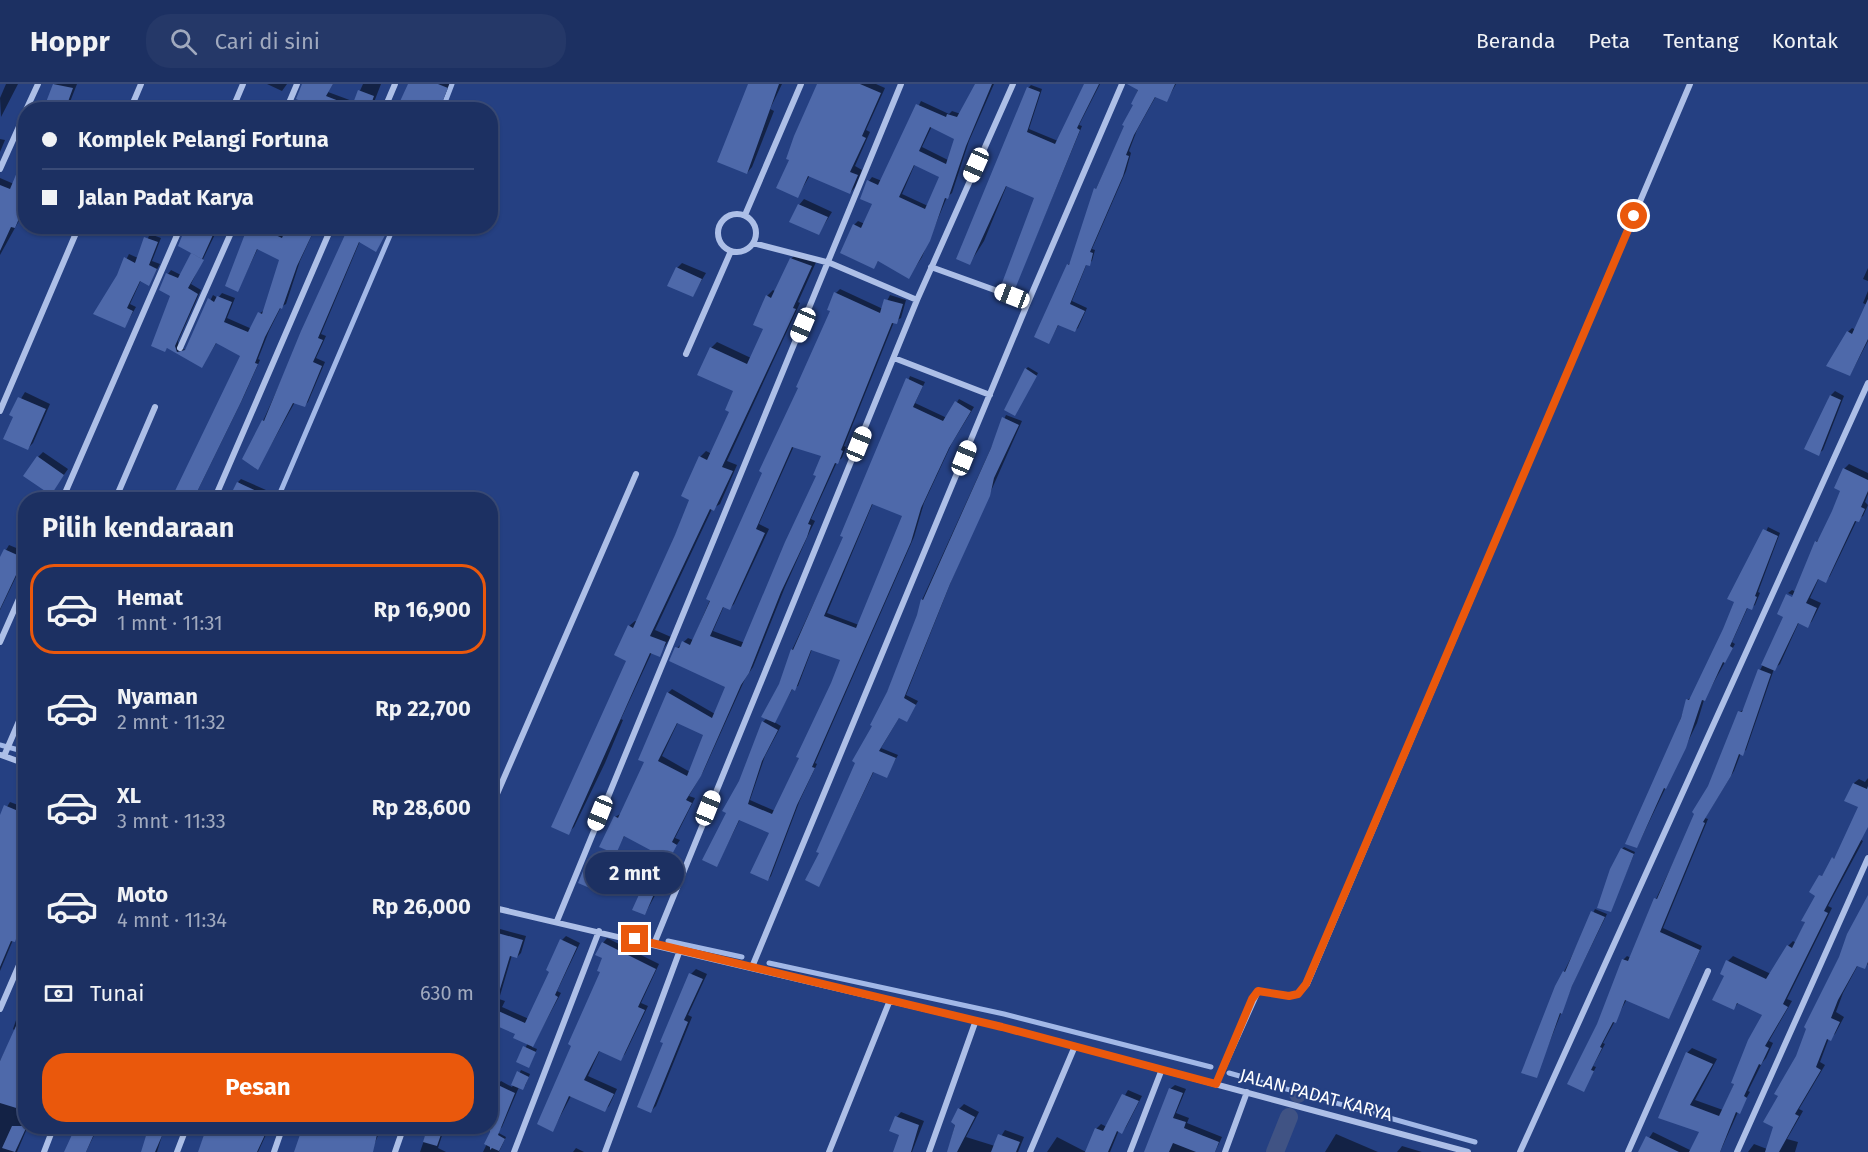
<!DOCTYPE html>
<html lang="id">
<meta charset="utf-8">
<style>
:root{--surface:#1c3062;--page:#253868;--text:#f1f3f6;--muted:#a0a9be;--line:#3a4b77;--accent:#ea580c}
body{margin:0;font-family:"Fira Sans",sans-serif;background:var(--page);color:var(--text);height:100vh;display:flex;flex-direction:column;font-size:22px;white-space:nowrap}
*{box-sizing:border-box;margin:0}
p{font-size:20px;color:var(--muted)}
.icon{flex:none;width:33px;height:33px;fill:none;stroke:currentColor;stroke-width:2;stroke-linecap:round;stroke-linejoin:round}
.map{position:relative;flex:1;overflow:hidden}
.side{position:absolute;left:18px;top:408px;width:480px;height:642px;display:flex;flex-direction:column;background:var(--surface);border-radius:24px;box-shadow:0 2px 4px #0004,0 0 0 2px var(--line)}
.side>*{flex:none}
.guide{position:absolute;left:18px;top:18px;width:480px;height:132px;border-radius:24px;box-shadow:0 2px 4px #0004,0 0 0 2px var(--line);display:grid;align-content:center;height:132px;padding:0 24px;background:var(--surface)}
.end{position:absolute;width:27px;height:27px;margin:-14px;border:8px solid #ea580c;background:#fff;box-shadow:0 0 0 3px #fff}
.from{border-radius:50%}
.bubble{position:absolute;height:42px;border-radius:21px;background:var(--surface);box-shadow:0 2px 4px #0004,0 0 0 2px var(--line);font-size:20px;font-weight:700;line-height:42px;text-align:center}
.car{position:absolute;width:18px;height:36px;margin:-18px -9px;border-radius:8px;box-shadow:0 0 4px 2px #0007;background:linear-gradient(#fff 24%,#345 0 40%,#fff 0 76%,#345 0 86%,#fff 0)}
.guide b{display:flex;align-items:center;gap:21px;height:57px;font-size:22px}
.guide b+b{border-top:2px solid var(--line)}
.guide i{width:15px;height:15px;background:var(--text)}
ul{padding:0;list-style:none}
li{display:flex;align-items:center;gap:18px;height:90px;margin:0 12px 9px;padding:0 12px;border:3px solid transparent;border-radius:24px}
li div{flex:1}
li b{display:block;font-size:22px}
li em{font-style:normal;font-weight:700}
li.on{border-color:var(--accent)}
li>.icon{width:54px;height:54px;stroke-width:1.5}
h2{padding:0 24px;font-size:27px;line-height:72px}
.pay{display:flex;align-items:center;gap:15px;height:66px;padding:0 24px;font-size:22px}
.pay p{margin-inline-start:auto}
.cta{display:flex;gap:12px;margin-top:auto;padding:12px 24px}
.cta a{flex:1;height:69px;border-radius:24px;background:var(--accent);color:#fff;font-size:24px;font-weight:700;line-height:69px;text-align:center}
header{display:flex;align-items:center;gap:36px;box-sizing:border-box;height:84px;padding:0 30px;background:var(--surface);border-bottom:2px solid var(--line)}
header strong{font-size:28px}
nav{display:flex;gap:33px;margin-inline-start:auto;font-size:21px}
.search{width:420px;height:54px;background:var(--page);display:flex;align-items:center;gap:15px;box-sizing:border-box;padding:0 21px;border-radius:24px;color:var(--muted);font-size:22px}
.map>svg:first-child{display:block}
.shadow{fill:#0007;fill-rule:evenodd}
.lines{fill:none;stroke-linecap:round;stroke-linejoin:round}
.stream{stroke:#a2b8e7;stroke-width:5}
.canal{stroke:#405384;stroke-width:18}
.building{fill:#4e69aa;fill-rule:evenodd}
.street{stroke:#adbfe7;stroke-width:6}
.route{stroke:#ea580c;stroke-width:8}
.labels{text-anchor:middle;stroke-width:4.5;stroke-linejoin:round;paint-order:stroke}
.street-label{font-size:18px;fill:#fff;stroke:#254082}
</style>
<header>
<strong>Hoppr</strong>
<div class="search"><svg class="icon" aria-label="search" viewBox="0 0 24 24"><circle cx="10" cy="10" r="6"/><path d="M15 15l6 6"/></svg>Cari di sini</div>
<nav><a>Beranda</a><a>Peta</a><a>Tentang</a><a>Kontak</a></nav>
</header>
<div class="map">
<svg width="1868" height="1068" viewBox="0 0 1868 1068">
<rect width="100%" height="100%" fill="#254082"/>
<!-- shadow -->
<path class="shadow" d="M6 0H18L1 33 0 14Z
M54 0H77L68 23 75 25 47 26Z
M267 0H287L282 7Z
M314 0H333L328 8 355 18 363 0H381L371 26H304L302 18Z
M410 0H451L440 21Z
M749 0H782L770 25 774 27 752 83 747 89Z
M819 0H876L885 4 866 46 870 48 855 82 862 86 855 103 850 109 810 91 798 112 791 75Z
M978 0H994L969 57 952 109 947 113 922 173 909 193 879 176 874 183 854 141 858 137 865 140 874 119 862 114 869 97 872 93 882 97 921 17 949 30 952 27 961 30ZM932 42 957 52 948 76 922 63ZM915 80 941 93 928 122 902 110Z
M1086 0H1100L1079 41 1082 42 1015 203 1036 113 1007 101 984 157 970 179 1028 4 1031 1 1042 5 1029 45 1058 57Z
M1140 0H1176L1167 16 1156 12 1137 46 1129 67 1131 69 1126 87 1092 165 1095 166 1092 177 1087 179 1072 217 1087 224 1078 244 1074 247 1059 240 1049 258 1068 181 1072 177 1096 105 1135 20 1133 19Z
M0 55 5 56 0 68Z
M26 65V124L0 171V94L14 100Z
M804 115 832 128 819 149 799 121Z
M204 142H219L191 200 201 206 178 257 179 264 186 266 213 211 218 214 222 209 235 214 227 234 252 245 260 229 265 226 281 175 258 164 238 206 250 142H316L300 177 286 220 281 223 269 247 258 275 260 276 244 312 193 416H174L242 272 217 258 202 282 168 263 165 266 172 211 168 190 171 186 181 191Z
M347 142H390L376 166 360 157 321 250 326 252 316 274 325 278 308 318 304 322 295 318 258 384 263 337 350 144Z
M150 150 161 154 152 177 160 180 149 200 141 196 130 220 136 223 125 242 118 192 129 170 138 174Z
M797 169 817 176 798 218 800 219 727 377 737 381 720 420 712 425 655 546 671 553 659 571 652 568 621 635 623 636 605 679 574 743 568 749 628 576 629 542 635 537 638 538 691 415 700 373 706 367 712 370 731 327 735 307 711 264 717 258 751 274 765 245 767 212 773 206 776 208 791 175Z
M682 179 706 189 693 211 677 184Z
M1868 184V197L1863 195Z
M840 205 883 225 890 211 906 216 901 234 894 238 844 362 846 363 842 374 837 378 811 435 815 437 810 447 785 503 753 583 745 595 704 686 689 712 695 714 675 754 680 756 668 774 625 751 615 768V733L622 729 646 677 668 609 672 605 715 630 727 602 677 564 688 554 693 556 800 303 832 226 836 209ZM794 362 823 371 818 391 745 559 713 547 724 522 730 524 734 520 769 445 759 440ZM678 638 705 650 690 688 662 672Z
M1868 207V257L1850 291 1848 248 1852 244 1856 246 1867 221 1863 219Z
M1028 283 1038 289 1015 330 1026 285Z
M910 292 925 298 915 319 947 334 959 315 974 323 952 359 924 419 914 453 815 679 817 680 800 716 771 792 768 796 771 748 740 735 717 781 728 729 763 638 767 634 792 566 845 452ZM873 419 904 431 859 541 827 529ZM812 565 842 575 821 627 775 727 750 716 765 672 781 642 774 638 793 604 798 602Z
M1835 307 1844 312 1823 366 1818 370 1829 313Z
M25 308 50 320 33 359 28 364 15 332 11 331Z
M1006 331 1022 337 952 495 906 611 918 617 907 636 900 632 881 664 898 671 886 692 874 687 819 801 821 768 919 532 922 516Z
M43 368 68 385 51 409 38 373Z
M1849 380 1868 389V410L1865 418 1868 421 1863 432 1857 436 1830 492 1826 497 1819 494 1810 514 1821 519 1812 537 1808 542 1799 538 1780 580 1774 585 1746 666 1741 669 1734 687 1705 734 1708 735 1663 844 1702 862 1669 934 1627 915 1603 959 1605 960 1593 982 1596 983 1584 1006 1599 940 1623 876 1627 872 1631 874 1656 815 1709 703 1739 628 1745 625 1760 586 1799 514 1788 509 1792 506 1796 508 1816 458 1822 452 1842 406 1844 385Z
M241 395 266 406 262 416 238 398Z
M1768 443 1780 449 1758 508 1760 509 1755 521 1751 524 1748 523 1732 558 1735 560 1704 616 1697 639 1637 763 1687 616 1692 613 1724 546Z
M9 461 26 468V472L0 526V476Z
M1868 694V726L1846 716 1854 699 1859 695 1865 698Z
M10 718 26 724V830L19 852 13 856 0 887V734Z
M1851 750 1863 757 1828 822 1832 824 1787 915 1792 917 1769 957 1773 959 1766 974 1762 979 1748 1007 1750 1008 1738 1028 1720 1068H1640L1653 1048 1692 1067 1701 1047 1660 1033 1687 969 1692 964 1717 975 1695 1016 1723 1026 1764 930 1739 918 1734 924 1725 891 1728 877 1733 872 1771 890 1788 862 1793 857 1796 859 1817 811 1811 808Z
M1624 763 1635 768 1610 827 1622 765Z
M595 771 607 776 591 803 590 776Z
M648 800 659 804 645 830 643 805Z
M1868 813V880L1864 883 1858 881 1843 909 1836 928 1844 933 1835 950 1829 954 1820 978 1825 981 1799 1025 1803 1027 1787 1055 1798 1058 1795 1068H1748L1754 1060 1767 1065 1798 973Z
M1595 825 1607 830 1574 897 1536 992 1557 902Z
M500 845 526 852 521 869 517 873 512 871 499 915 505 917 502 923 529 935 551 887 562 856 566 852 580 859 557 907 561 909 532 963 537 965 529 982 518 977 528 959 517 949 490 938V867L496 848Z
M607 854 659 880 641 919 648 922 625 970 620 975 600 966 588 992 617 1005 609 1022 605 1026 571 1012 553 1046 602 888 603 859Z
M696 885 707 890 688 931 692 933 656 1022 651 1027 691 890Z
M26 907V1042H28L17 1068H0V977L15 947 13 945Z
M521 986 530 990 525 1002 519 1003 502 1043 497 1048 506 1053 499 1068H483L494 1045 489 1042 497 1001 501 997 512 1003Z
M1175 1001 1186 1005 1176 1029 1189 1034 1187 1039 1222 1053 1215 1068H1145L1170 1005Z
M1128 1006 1142 1012 1126 1043 1122 1048 1119 1046 1110 1068H1087L1096 1045 1101 1040 1107 1043Z
M964 1020 979 1028 966 1053 995 1062 1005 1046 1024 1053 1018 1068H948L959 1025Z
M901 1028 924 1037 912 1068H894L901 1050 897 1033Z
M78 1042H95L97 1045 86 1068H65Z
M150 1042H165L157 1068H143Z
M207 1042H270L258 1068H199Z
M366 1042H382L371 1068H296Z
M429 1042H445L438 1064 446 1068H420Z
M1336 1050 1378 1068H1325Z
M1057 1053 1086 1068H1047Z
M1402 1062 1422 1068H1397Z
M576 1064 584 1068H573Z"/>
<g class="lines">
<!-- stream -->
<path class="stream" d="M442 26 452 0
M277 416 394 142
M0 661 26 668
M668 857 742 873
M769 879 1004 930 1211 983
M1229 989 1475 1058"/>
<!-- canal -->
<path class="canal" d="M1298 1010V1008
M1275 1068 1289 1033"/>
</g>
<!-- building -->
<path class="building" d="M53 0 73 4 65 26H43Z
M302 0H333L326 12 352 22 358 6 374 12 369 26H299L303 18 296 15Z
M408 0H438L448 4 439 26H396Z
M748 0H779L747 90 717 78Z
M817 0H860L881 9 862 52 866 54 850 88 858 91 850 110 808 92 798 114 776 104 789 76 786 75 794 52Z
M975 0H992L966 62 948 115 945 114 930 157 909 195 878 177 874 185 840 169 853 140 861 144 872 120 860 115 867 96 878 101 916 20 946 33 947 30 957 33ZM930 43 954 55 946 80 919 67ZM914 81 939 93 925 125 899 113Z
M1084 0H1099L1077 44 1080 46 1015 205 1002 199 1034 114 1006 102 970 181 956 175 1027 3 1040 8 1027 48 1055 60Z
M1127 0H1175L1167 18 1155 13 1134 51 1126 71 1129 72 1123 92 1090 168 1093 169 1090 182 1086 181 1070 220 1085 227 1075 248 1058 241 1049 260 1034 253 1067 180 1069 181 1094 104 1096 105 1124 42 1122 41 1133 21 1131 20 1138 6Z
M25 69 26 118 15 144 11 143 0 167V101L10 105Z
M798 120 828 133 819 151 789 138Z
M186 142H217L202 175 178 162Z
M248 142H256L282 154 287 142H316L297 182 282 225 280 224 265 253 255 279 258 280 241 318 193 416H188L174 409 240 272 216 259 202 284 167 264 165 268 151 262 170 212 159 206 166 189 178 194 191 169 204 176 188 204 198 210 175 262 177 268 185 266 208 214 214 218 217 212 232 218 224 238 248 248 258 228 262 230 279 176 257 165 238 208 225 202Z
M349 142H390L376 168 359 158 318 254 323 256 313 278 322 282 305 323 293 319 258 386 242 375 262 336 264 337 301 247Z
M144 153 158 158 149 181 157 185 149 202 140 197 127 224 133 227 125 244 93 230 117 191 124 173 135 179Z
M790 174 812 182 793 224 796 225 722 383 733 387 714 427 710 425 650 552 666 558 660 573 650 569 569 751 551 743 626 577 614 571 628 541 633 544 675 451 689 416 681 412 699 372 707 376 729 328 725 326 733 307 697 291 710 263 747 280 763 245 753 241 766 211 771 214Z
M676 183 702 195 693 213 667 202Z
M834 208 880 229 884 215 903 220 897 240 892 239 841 366 843 367 838 380 835 379 808 440 811 441 807 453 781 508 749 589 741 601 701 692 686 716 692 719 672 758 677 761 669 776 624 752 616 770 599 763 614 732 618 734 644 678 638 676 667 608 712 634 725 603 669 577 675 563 679 564 682 557 690 561 710 517 706 515 762 389 759 387 798 304 796 303 830 227 827 226ZM792 363 821 372 813 391 816 392 785 458 741 563 710 552 723 523 730 526 765 449 756 445ZM677 639 703 651 687 692 658 677Z
M1868 215V255L1850 292 1826 282 1847 247 1852 250Z
M1025 284 1037 292 1015 332 1004 326Z
M906 294 923 302 913 323 943 337 955 317 971 327 949 364 921 424 911 458 812 683 815 684 797 721 768 797 750 789 769 749 739 736 717 783 702 776 726 729 722 727 739 697 762 637 778 646 762 677 748 720 772 730 799 674 796 673 831 599 840 576 811 566 795 607 792 605 775 639 761 633 779 600 791 565 793 566 843 453 840 452ZM872 420 902 432 856 544 824 532Z
M1830 311 1841 316 1819 372 1804 365Z
M18 313 46 325 28 366 3 355 13 333 9 331Z
M1002 333 1019 341 994 394 990 412 950 500 904 614 916 621 907 638 899 634 879 667 896 674 887 694 873 688 819 803 805 796 819 769 816 768 855 679 852 677 872 642 870 641 887 608 917 531 921 515 923 516 991 364Z
M37 372 64 391 51 411 23 392Z
M1843 384 1868 396V407L1861 423 1865 425 1859 438 1855 437 1826 499 1818 495 1806 519 1817 524 1808 544 1798 539 1775 587 1761 581 1783 533 1777 530 1786 510 1792 513 1815 457 1817 458 1832 427 1840 407 1834 404Z
M237 398 276 416H228Z
M1763 445 1778 452 1755 512 1757 513 1752 526 1747 524 1730 562 1733 564 1725 579 1723 578 1705 617 1702 616 1686 664 1666 705 1664 704 1637 764 1625 760 1681 634 1686 615 1689 616 1723 545 1734 518 1727 515Z
M4 465 24 474 0 525V473Z
M1758 585 1771 590 1743 672 1739 670 1731 692 1703 738 1705 739 1660 848 1700 866 1669 935 1625 916 1616 939 1613 938 1600 963 1602 964 1591 986 1594 987 1584 1008 1567 1000 1597 940 1622 875 1628 877 1654 814 1657 815 1694 730 1692 728 1708 702 1738 627 1742 628Z
M1853 699 1867 705 1868 702V743L1824 827 1828 829 1783 920 1788 923 1765 962 1769 964 1761 981 1759 980 1744 1012 1747 1014 1740 1030 1736 1028 1720 1068H1689L1699 1048 1658 1034 1686 968 1713 980 1690 1021 1719 1032 1734 1000 1731 999 1748 956 1762 931 1737 919 1734 926 1712 916 1724 892 1720 890 1726 876 1766 895 1787 861 1792 864 1805 838 1801 837 1815 812 1809 808 1819 791 1822 792 1832 773 1834 775 1858 723 1844 717Z
M4 721 23 729 20 735 26 736V825L15 858 11 857 0 883V731Z
M1621 764 1634 770 1611 828 1597 824 1610 785Z
M588 775 602 781 592 805 578 799Z
M642 804 654 810 645 831 632 826Z
M1868 811V878L1865 885 1857 882 1838 916 1831 934 1840 938 1831 957 1827 955 1816 983 1821 986 1795 1030 1799 1032 1779 1068H1765L1773 1043 1763 1038 1778 1012 1774 1010 1796 972 1806 945 1804 943 1839 873 1847 850Z
M1591 827 1605 833 1572 902 1562 930 1560 929 1537 994 1521 989 1555 902 1563 887 1565 888Z
M494 848 523 856 517 874 510 872 494 925 525 939 549 888 546 886 560 855 577 863 555 911 558 913 533 963 513 954 515 950 490 939V862Z
M602 858 656 885 638 923 645 926 621 977 599 967 584 996 614 1010 605 1028 569 1012 553 1048 537 1040 571 962 568 960 600 888 597 887 602 874 595 871Z
M689 889 703 895 684 936 688 938 651 1029 637 1023 663 959 660 958Z
M26 920V1027L0 1019V977Z
M523 962 536 968 529 984 516 978Z
M517 987 529 993 523 1006 511 1001Z
M496 1000 515 1009 498 1051 505 1055 499 1067 492 1064 490 1066V1063L484 1060 490 1048V1011Z
M1169 1004 1183 1009 1173 1034 1186 1038 1184 1044 1219 1058 1215 1068H1196L1173 1059 1169 1068H1144Z
M1122 1010 1139 1017 1122 1050 1117 1047 1108 1068H1085L1095 1044 1103 1047Z
M958 1024 975 1033 957 1068H947L955 1041 951 1038Z
M895 1032 919 1041 911 1068H893L899 1051 889 1047Z
M12 1042H27L15 1068 2 1064Z
M76 1042 94 1050 86 1068H64Z
M149 1042 164 1047 155 1068H141Z
M207 1042 236 1051 240 1042H269L257 1068H198Z
M303 1042H379L373 1068H294Z
M428 1042H444L437 1062 423 1058Z
M998 1050 1020 1058 1016 1068H991Z
M1646 1052 1679 1068H1638Z"/>
<g class="lines">
<!-- street -->
<path class="street" d="M26 26 38 0
M130 26 141 0
M232 26 243 0
M286 26 297 0
M384 26 395 0
M0 85 26 27
M718 149a19 19 0 1 1 38 0a19 19 0 1 1-38 0Z
M745 131 801 0
M753 159 830 179 917 216
M931 183 1028 218
M180 264 234 142
M686 270 731 167
M894 274 990 311
M0 327 79 142
M62 416 181 142
M115 416 155 323
M214 416 332 142
M0 558 26 499
M1 671 26 680
M4 672 26 621
M490 726 636 390
M490 823 1002 943 1468 1068
M557 837 901 0
M654 860 917 216 1013 0
M752 883 1026 223 1122 0
M0 925 26 865
M1216 1000 1258 907 1289 912 1298 910 1307 900 1690 0
M44 1068 54 1042
M177 1068 187 1042
M274 1068 283 1042
M395 1068 404 1042
M514 1068 599 847
M605 1068 680 866
M829 1068 890 916
M929 1068 976 936
M1030 1068 1075 962
M1130 1068 1162 985
M1225 1068 1247 1008
M1520 1068 1868 299
M1628 1068 1708 887
M1737 1068 1868 774"/>
</g>
<g class="lines">
<!-- route -->
<path class="route" d="M635 855 1002 943 1216 1000 1252 915 1258 907 1289 912 1298 910 1306 900 1634 132"/>
</g>
<g class="labels">
<!-- street labels -->
<g class="street-label">
<text transform="translate(1316 1011) rotate(15)" y="6">JALAN PADAT KARYA</text>
</g>
</g>
</svg>
<i class="end from" style="left:1634px;top:132px"></i>
<i class="end" style="left:635px;top:855px"></i>
<div class="bubble" style="left:585px;top:768px;width:99px">2 mnt</div>
<i class="car" style="left:976px;top:81px;rotate:204deg"></i>
<i class="car" style="left:1012px;top:212px;rotate:291deg"></i>
<i class="car" style="left:803px;top:241px;rotate:203deg"></i>
<i class="car" style="left:859px;top:360px;rotate:22deg"></i>
<i class="car" style="left:964px;top:374px;rotate:22deg"></i>
<i class="car" style="left:708px;top:724px;rotate:22deg"></i>
<i class="car" style="left:600px;top:729px;rotate:202deg"></i>
<div class="guide">
<b><i class="from"></i>Komplek Pelangi Fortuna</b>
<b><i></i>Jalan Padat Karya</b>
</div>
<section class="side">
<h2>Pilih kendaraan</h2>
<ul>
<li class="on"><svg class="icon" aria-label="car" viewBox="0 0 24 24"><path d="M5 17H2v-5l4-1 3-4h7l3 4 3 1v5h-3M9 17h6M6 11h13"/><circle cx="7" cy="17" r="2"/><circle cx="17" cy="17" r="2"/></svg><div><b>Hemat</b><p>1 mnt · 11:31</p></div><em>Rp 16,900</em></li>
<li><svg class="icon" aria-label="car" viewBox="0 0 24 24"><path d="M5 17H2v-5l4-1 3-4h7l3 4 3 1v5h-3M9 17h6M6 11h13"/><circle cx="7" cy="17" r="2"/><circle cx="17" cy="17" r="2"/></svg><div><b>Nyaman</b><p>2 mnt · 11:32</p></div><em>Rp 22,700</em></li>
<li><svg class="icon" aria-label="car" viewBox="0 0 24 24"><path d="M5 17H2v-5l4-1 3-4h7l3 4 3 1v5h-3M9 17h6M6 11h13"/><circle cx="7" cy="17" r="2"/><circle cx="17" cy="17" r="2"/></svg><div><b>XL</b><p>3 mnt · 11:33</p></div><em>Rp 28,600</em></li>
<li><svg class="icon" aria-label="car" viewBox="0 0 24 24"><path d="M5 17H2v-5l4-1 3-4h7l3 4 3 1v5h-3M9 17h6M6 11h13"/><circle cx="7" cy="17" r="2"/><circle cx="17" cy="17" r="2"/></svg><div><b>Moto</b><p>4 mnt · 11:34</p></div><em>Rp 26,000</em></li>
</ul>
<div class="pay"><svg class="icon" aria-label="cash" viewBox="0 0 24 24"><path d="M3 7h18v10H3z"/><circle cx="12" cy="12" r="2"/></svg>Tunai<p>630 m</p></div>
<div class="cta"><a>Pesan</a></div>
</section>
</div>
